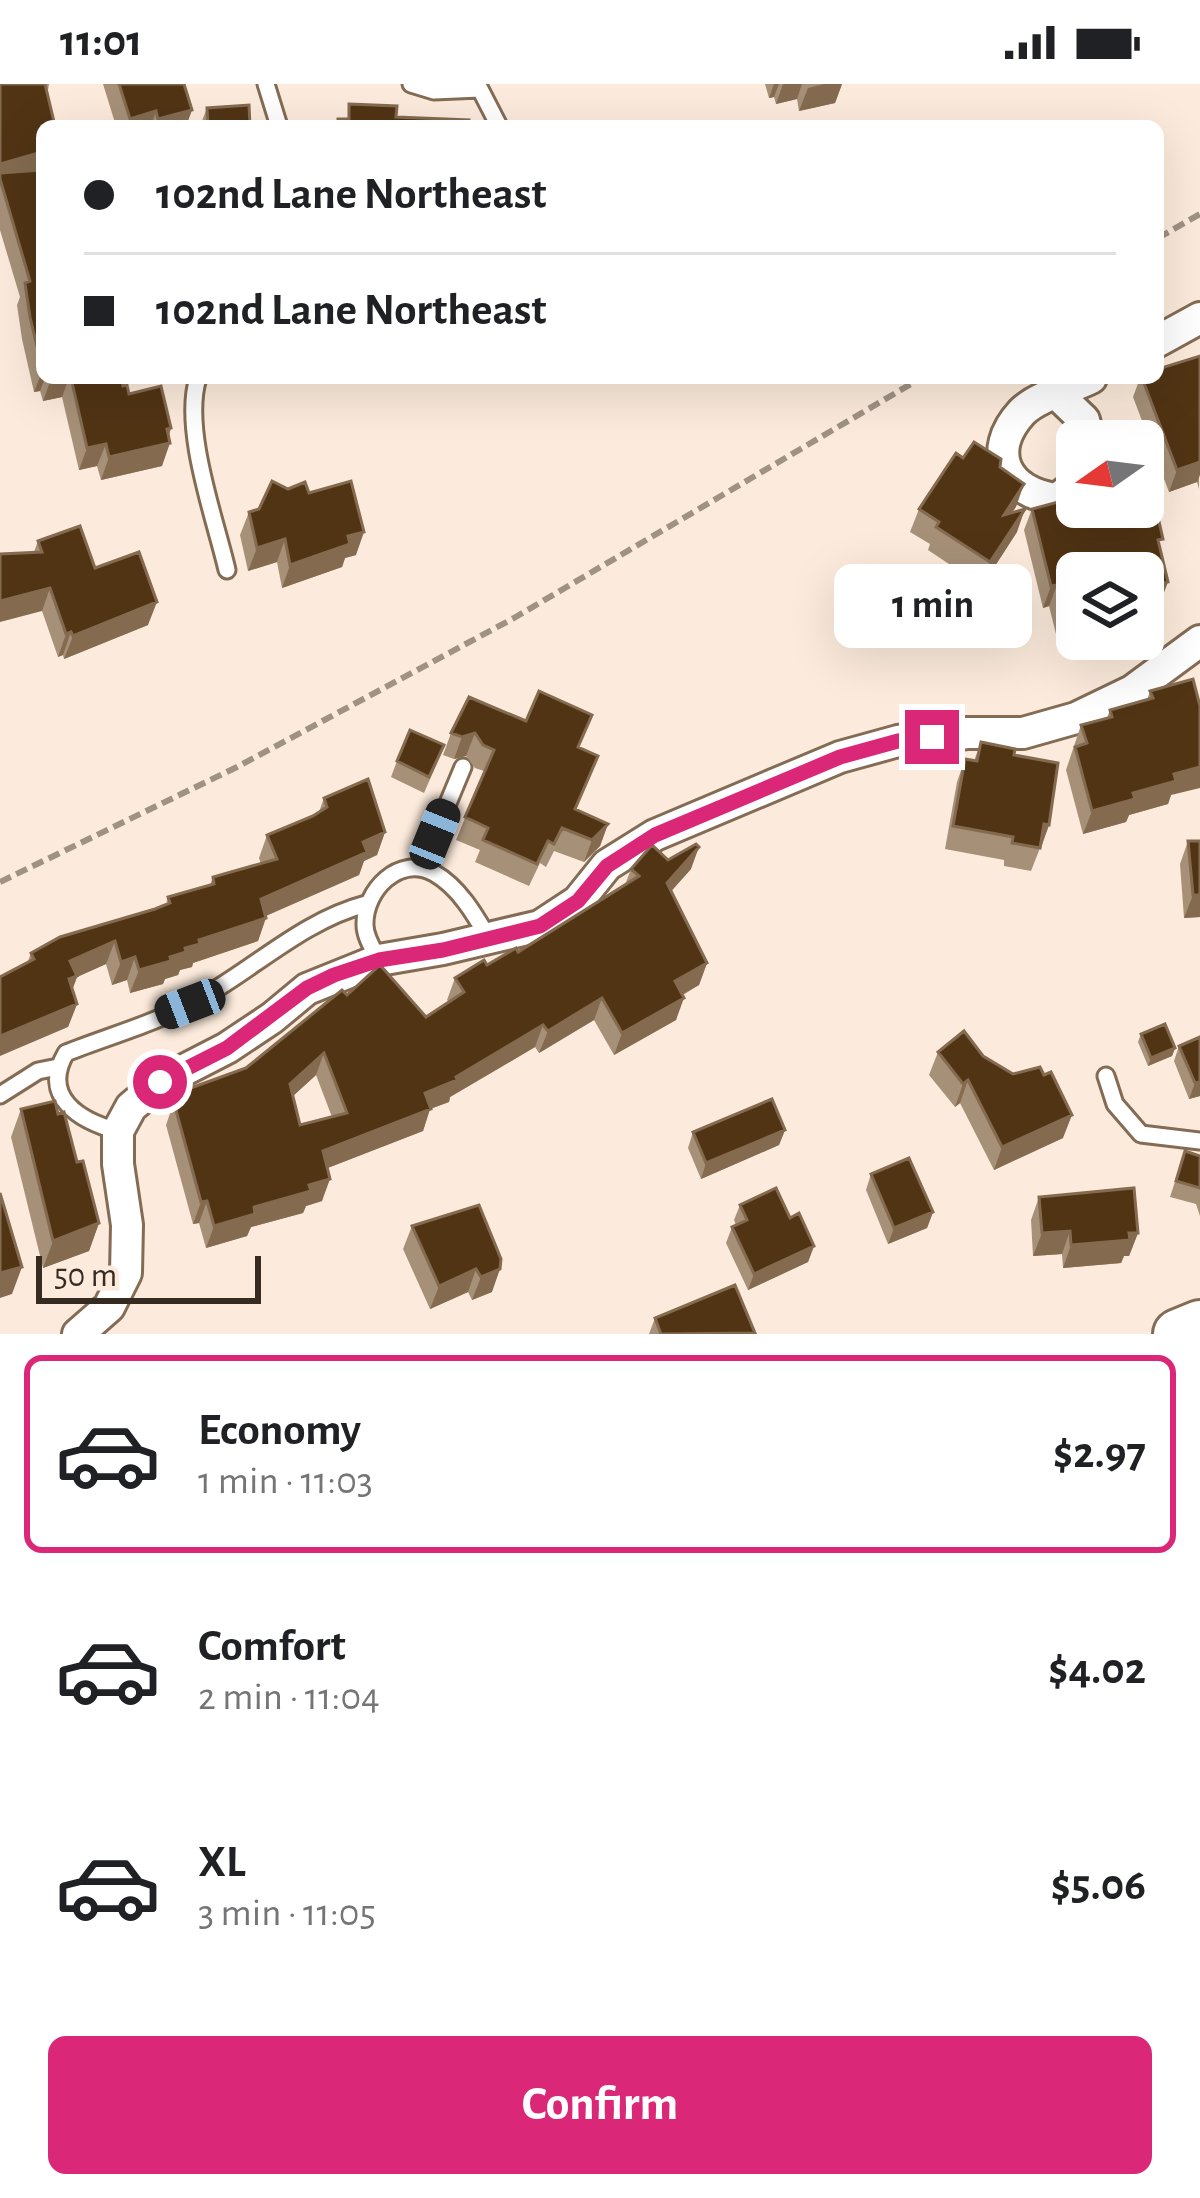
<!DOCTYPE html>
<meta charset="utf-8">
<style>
:root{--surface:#fff;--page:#f2f2f2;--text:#202124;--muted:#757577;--line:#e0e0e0;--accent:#db2777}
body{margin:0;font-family:"Alegreya Sans",sans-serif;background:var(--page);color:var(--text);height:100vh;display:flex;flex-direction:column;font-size:45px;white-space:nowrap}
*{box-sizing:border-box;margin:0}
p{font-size:39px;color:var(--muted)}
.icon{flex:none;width:66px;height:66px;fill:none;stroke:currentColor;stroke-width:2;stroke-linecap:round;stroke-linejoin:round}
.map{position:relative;height:1250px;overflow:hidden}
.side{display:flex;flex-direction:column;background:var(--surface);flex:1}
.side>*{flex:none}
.top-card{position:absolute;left:36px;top:36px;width:1128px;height:264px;border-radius:18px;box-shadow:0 12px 48px #0002;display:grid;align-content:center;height:264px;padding:0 48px;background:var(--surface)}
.needle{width:78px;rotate:256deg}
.controls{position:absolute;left:1056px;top:336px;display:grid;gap:24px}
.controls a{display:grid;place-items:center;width:108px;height:108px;border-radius:18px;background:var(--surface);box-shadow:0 12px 48px #0002;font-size:60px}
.scale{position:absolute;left:36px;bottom:30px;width:225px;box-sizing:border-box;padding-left:12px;border:6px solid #352b21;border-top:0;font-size:33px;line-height:42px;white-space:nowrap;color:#352b21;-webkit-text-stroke:9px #fcebdc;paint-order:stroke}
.end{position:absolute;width:54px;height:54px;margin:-27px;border:15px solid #db2777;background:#fff;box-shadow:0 0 0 6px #fff}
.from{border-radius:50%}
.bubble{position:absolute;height:84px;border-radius:18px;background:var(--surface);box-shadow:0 12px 48px #0002;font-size:39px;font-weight:700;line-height:84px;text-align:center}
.car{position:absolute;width:36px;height:72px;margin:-36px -18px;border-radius:15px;box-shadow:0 0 9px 3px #0007;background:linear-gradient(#222 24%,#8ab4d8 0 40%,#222 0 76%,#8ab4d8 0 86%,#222 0)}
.top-card b{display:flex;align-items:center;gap:42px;height:114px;font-size:45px}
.top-card b+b{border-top:3px solid var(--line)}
.top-card i{width:30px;height:30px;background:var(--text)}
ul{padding:21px 0 0;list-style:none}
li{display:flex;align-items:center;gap:36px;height:198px;margin:0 24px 18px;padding:0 24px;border:6px solid transparent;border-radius:18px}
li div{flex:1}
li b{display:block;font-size:45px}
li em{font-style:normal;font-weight:700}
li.active{border-color:var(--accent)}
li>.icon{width:108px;height:108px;stroke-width:1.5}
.action{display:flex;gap:24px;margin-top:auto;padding:24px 48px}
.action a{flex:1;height:138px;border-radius:18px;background:var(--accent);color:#fff;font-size:48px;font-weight:700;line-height:138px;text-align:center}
.status{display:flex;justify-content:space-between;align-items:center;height:84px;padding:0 60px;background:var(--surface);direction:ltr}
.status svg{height:33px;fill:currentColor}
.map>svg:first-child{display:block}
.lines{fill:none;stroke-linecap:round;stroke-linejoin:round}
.service-casing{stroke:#846c54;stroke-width:21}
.minor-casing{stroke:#846c54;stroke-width:36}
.primary-casing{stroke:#846c54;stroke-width:54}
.path{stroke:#9f9184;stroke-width:6;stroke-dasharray:12 6;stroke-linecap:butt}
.service{stroke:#fff;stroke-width:15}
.minor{stroke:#fff;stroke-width:30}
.primary{stroke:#fff;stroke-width:48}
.wall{fill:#a69078;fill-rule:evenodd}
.shaded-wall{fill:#846b50}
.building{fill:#513414;stroke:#846b50;stroke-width:3;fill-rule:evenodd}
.route{stroke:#db2777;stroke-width:15}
</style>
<div class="status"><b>11:01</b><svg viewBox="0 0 49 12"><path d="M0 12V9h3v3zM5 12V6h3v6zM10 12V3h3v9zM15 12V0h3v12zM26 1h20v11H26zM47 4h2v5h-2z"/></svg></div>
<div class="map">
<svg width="1200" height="1250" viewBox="0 0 1200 1250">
<rect width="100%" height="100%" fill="#fcebdc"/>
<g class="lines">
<defs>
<path id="service" d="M266 0 279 42
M411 0 434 7 480 5 499 42
M198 294C182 345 215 434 227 486
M421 784 463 683
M379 876C373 865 365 853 365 841 364 807 399 770 434 789 459 803 475 831 489 855
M1106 992 1115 1020 1141 1050 1200 1057
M0 1011 38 987 58 983
M118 1047C80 1037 40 1013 66 969 109 952 156 939 196 917 253 886 302 837 366 820"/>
<path id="minor" d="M1158 257 1200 234
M1057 310 1084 336 1089 357
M1077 400 1057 415C1006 409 985 368 1022 328 1038 312 1071 304 1091 294
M78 1250 109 1223 126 1189 127 1141 118 1080V1047L131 1023 161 998 227 964 272 934 307 905 379 876 443 865 540 842 578 817 607 781 655 751 840 673 898 657 967 649H1023L1076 634 1132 607 1200 557"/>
<path id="primary" d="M1178 1250 1200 1241"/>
</defs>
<!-- service casing -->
<use href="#service" class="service-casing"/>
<!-- minor casing -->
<use href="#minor" class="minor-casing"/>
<!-- primary casing -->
<use href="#primary" class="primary-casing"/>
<!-- path -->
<path class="path" d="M1158 154 1200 130
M0 798 237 683 514 534 921 294"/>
<!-- service -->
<use href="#service" class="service"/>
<!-- minor -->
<use href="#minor" class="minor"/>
<!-- primary -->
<use href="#primary" class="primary"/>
</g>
<!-- wall -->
<path class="wall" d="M0 0H49L42 42V294H121L123 302 129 310 171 344 162 382 101 396 97 382 79 386 62 313 43 317 40 307 34 308 22 255 17 221 20 213 0 146Z
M103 0H184L192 26 186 42H116Z
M765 0H842L835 19 799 27 797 15 776 20 774 13 769 14Z
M207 24 250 42H200Z
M1200 272 1199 405 1197 398 1169 408 1133 313 1140 294H1158Z
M963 374 1000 383 1024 400 1012 429 1017 448 982 502 928 466 930 460 910 448 919 425Z
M288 405 309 409 356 471 345 474 342 483 282 504 277 478 248 487 240 451 249 428 259 425Z
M1032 425 1160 464V519L1143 523V489L1077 555 1059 562 1049 522 1043 524 1024 446Z
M38 457 95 484 148 541 64 575 63 571 58 573 42 527 34 468Z
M1150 607 1171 711 1168 720 1129 731 1126 738 1083 750 1066 686 1081 641 1107 634 1110 626 1147 616Z
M526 637 598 672 576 726 608 740 600 762 584 778 554 767 546 783 540 779 529 802 475 778 480 766 456 756 484 687 475 684 466 672 454 675 443 671 451 649Z
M981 658 1014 671 1049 741 1031 787 1004 782V776L945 765 957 698 965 675 974 677Z
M397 677H438L424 709 391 693Z
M324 714 385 748 377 771 364 777 359 791 266 832 258 857 193 879 192 883 180 886 178 891 165 895 163 900 130 909 127 896 112 901 106 880 77 893 72 906 77 920 68 943 27 880 31 869 155 825 166 820 168 813 210 801 213 793 261 780 259 774 267 751 319 728Z
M1188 757 1200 833 1184 834 1180 780Z
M668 776 691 785 671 807 707 879 699 901 683 911 676 936 614 971 594 936 539 969 535 963 450 1013 449 1018 430 1025 423 1047 327 1084 322 1117 306 1122 303 1129 251 1143 247 1152 206 1164 199 1139 193 1140 166 1041 177 1009 246 984 347 911 426 933 449 918 447 916 455 894 518 868 625 801 631 785ZM316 991 332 1033 300 1041 293 1012Z
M1141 950 1175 964 1172 972 1148 982 1138 958Z
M1200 953V1012L1189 1015 1174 977 1179 962Z
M938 968 983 972 1063 1054 994 1086 960 1019 955 1023 929 991Z
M21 1025 58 1030 99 1139 89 1167 43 1184 11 1053Z
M785 1046 779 1061 701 1095 688 1064 693 1048Z
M1185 1067 1200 1072V1132L1196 1120 1170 1113Z
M871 1090 933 1128 927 1144 888 1160 866 1106Z
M1039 1113 1138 1149 1129 1172H1124L1121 1179 1063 1184 1062 1170 1033 1172 1031 1136Z
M479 1121 492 1208 472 1216 468 1208 430 1225 403 1165 412 1142Z
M740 1121 790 1134 814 1162 808 1178 748 1206 726 1159 732 1143 736 1141 734 1136Z
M655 1234 755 1250H649Z"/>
<!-- shaded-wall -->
<path class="shaded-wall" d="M774 0H779L774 13 769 14Z
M783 0H802L797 15 776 20Z
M824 0H842L835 19 799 27 808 4Z
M192 26 186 42H156L158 35Z
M156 27 151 42H127L130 35Z
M42 68V89L0 95V80Z
M42 288V294H45L40 307 34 308Z
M69 294 62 313 43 317 51 295Z
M171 344 165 360 170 359 162 382 101 396 109 373Z
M106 360 97 382 79 386 87 364Z
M1200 378V391L1197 398 1169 408 1177 386Z
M1024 400 1016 423 995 454 1004 431Z
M1025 425 1017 448 982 502 990 478Z
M364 448 356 471 345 474 342 483 282 504 290 481 348 452Z
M285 455 277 478 248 487 257 464Z
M1168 498 1160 519 1143 523V504Z
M1057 501 1049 522 1043 524 1051 502Z
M50 504 42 527 0 538V517Z
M157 518 148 541 64 575 73 552Z
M1077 538V555H1087L1059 562 1067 540Z
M71 548 63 571 58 573 66 550Z
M475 649 466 672 454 675 462 653Z
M1200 683V704L1171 711 1168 720 1129 731 1126 738 1083 750 1092 727 1174 690Z
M608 740 600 762 584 778 592 756Z
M1044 740 1049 741 1041 764 1036 763Z
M385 748 377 771 364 777 359 791 252 838 261 815 363 758Z
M699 763 691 785 659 821 667 799Z
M1193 811H1200V833L1184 834Z
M266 834 258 857 193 879 192 883 180 886 178 891 165 895 163 900 130 909 139 886 170 873 199 856Z
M115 857 106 880 77 893 69 915 70 877Z
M135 873 127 896 112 901 121 878Z
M707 879 699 901 667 919 675 897Z
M602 914 594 936 539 969 548 947Z
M684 914 676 936 614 971 622 949Z
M77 920 68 943 0 972V952Z
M543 941 535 963 450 1013 449 1018 430 1025 423 1047 315 1089 323 1067Z
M1175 964 1172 972 1148 982 1151 974Z
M324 969 316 991 282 1022 290 1000Z
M968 996 960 1019 955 1023 963 1000Z
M1200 998V1012L1189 1015 1195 999Z
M1072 1031 1063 1054 994 1086 1002 1063Z
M785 1046 779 1061 701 1095 706 1079Z
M330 1095 322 1117 306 1122 303 1129 251 1143 247 1152 206 1164 214 1142 309 1101Z
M207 1117 199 1139 193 1140 201 1118Z
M933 1128 927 1144 888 1160 894 1144Z
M99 1139 89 1167 43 1184 53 1157Z
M1070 1147 1062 1170 1033 1172 1042 1149Z
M1129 1149H1138L1129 1172H1124L1121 1179 1063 1184 1071 1161Z
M814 1162 808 1178 748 1206 754 1190Z
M22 1183 12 1210 0 1214V1189Z
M476 1185 468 1208 430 1225 439 1202Z
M500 1185 492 1208 472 1216 481 1193Z"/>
<!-- building -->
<path class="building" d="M0 0H45L55 42H42V68L0 80Z
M119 0H184L192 26 158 35 156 27 130 35Z
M349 20 397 22 396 33 469 36V42H338V35H349Z
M249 21 250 42H208L207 24Z
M42 86V283L30 233 25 199 30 197 0 95V89Z
M1200 272V378L1177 386 1142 294H1158V285Z
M71 294H121L123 302 127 301 129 310 161 302 171 344 167 345 170 359 109 373 106 360 87 364Z
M974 358 1001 375 1000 383 1024 400 1004 431 1025 425 990 478 936 443 939 438 919 425 956 369 963 374Z
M1149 394 1163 455 1158 456 1168 498 1143 504V489H1077V538L1067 540 1057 501 1051 502 1032 425 1077 413V423H1143V396Z
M272 397 288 405 305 398 309 409 351 397 364 448 348 452 350 460 290 481 285 455 257 464 249 428 259 425Z
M80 442 95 484 139 468 157 518 73 552 71 548 66 550 50 504 0 517V470L42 468 38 457Z
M1193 595 1200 622V683L1174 690 1176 697 1133 709 1135 715 1092 727 1075 663 1087 659 1081 641 1112 633 1110 626 1153 614 1150 607Z
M539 607 592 631 578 663 598 672 575 725 608 740 592 756 562 744 554 760 548 757 537 780 483 756 488 744 465 733 494 666 483 661 475 649 462 653 451 649 469 613 526 637Z
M410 646 444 661 429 693 397 677Z
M981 658 1015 665 1014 671 1058 679 1049 741 1044 740 1040 764 1012 759 1013 753 953 742 965 675 977 677Z
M368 695 385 748 363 758 367 768 261 815 266 834 199 856 200 860 185 864 186 868 170 873 171 877 139 886 135 873 121 878 115 857 70 877 77 892 69 895 77 920 0 952V893L34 875 31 869 60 853 155 825 170 819 168 813 214 800 213 793 277 775 267 751 313 732 327 723 324 714Z
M1188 757H1200V811H1193Z
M696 760 699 763 667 799 707 879 675 897 684 914 622 949 602 914 548 947 543 941 456 993 457 996 425 1009 431 1025 323 1067 330 1095 309 1101 311 1107 254 1123 255 1130 214 1142 207 1117 201 1118 174 1019 180 1018 177 1009 246 984 342 906 347 911 380 881 426 933 464 908 455 894 484 876 487 881 516 864 518 868 639 792 631 785 652 761 668 776ZM324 969 347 1029 300 1041 290 1000Z
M1165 940 1175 964 1151 974 1141 950Z
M964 947 983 972 1013 990 1040 983 1044 991 1051 988 1072 1031 1002 1063 968 996 963 1000 938 968Z
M1200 953V998L1195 999 1179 962Z
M772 1015 785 1046 706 1079 693 1048Z
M55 1017 58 1030 64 1028 77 1078 83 1077 99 1139 53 1157 21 1025Z
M1185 1067 1200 1072V1104L1176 1097Z
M909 1074 933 1128 894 1144 871 1090Z
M776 1104 790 1134 799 1129 814 1162 754 1190 732 1143 747 1136 740 1121Z
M1134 1104 1138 1149H1129L1130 1156 1071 1161 1070 1147 1042 1149 1039 1113Z
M0 1109 22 1183 0 1189Z
M479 1121 501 1175 500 1185 481 1193 476 1185 439 1202 412 1142Z
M735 1201 755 1249 661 1250 655 1234Z"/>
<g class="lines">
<!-- route -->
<path class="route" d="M160 998 227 964 307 904 334 891 379 876 443 866 540 842 578 817 607 782 655 751 840 673 898 657 932 653"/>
</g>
</svg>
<div class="controls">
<a><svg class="needle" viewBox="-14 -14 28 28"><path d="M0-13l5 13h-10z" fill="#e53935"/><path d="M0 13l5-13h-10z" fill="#757577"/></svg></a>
<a><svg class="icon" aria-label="layers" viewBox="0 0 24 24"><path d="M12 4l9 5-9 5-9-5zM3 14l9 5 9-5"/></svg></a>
</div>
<div class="scale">50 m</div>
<i class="end from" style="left:160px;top:998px"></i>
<i class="end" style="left:932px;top:653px"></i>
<div class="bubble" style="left:834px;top:480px;width:198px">1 min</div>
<i class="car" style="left:435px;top:750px;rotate:22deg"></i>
<i class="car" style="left:190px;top:920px;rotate:249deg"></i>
<div class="top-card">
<b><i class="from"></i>102nd Lane Northeast</b>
<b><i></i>102nd Lane Northeast</b>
</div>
</div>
<section class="side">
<ul>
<li class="active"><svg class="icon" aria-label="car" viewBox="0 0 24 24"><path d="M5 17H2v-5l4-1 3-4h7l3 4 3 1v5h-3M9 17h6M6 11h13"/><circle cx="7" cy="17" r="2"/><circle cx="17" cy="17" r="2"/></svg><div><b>Economy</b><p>1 min · 11:03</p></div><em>$2.97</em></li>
<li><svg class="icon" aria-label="car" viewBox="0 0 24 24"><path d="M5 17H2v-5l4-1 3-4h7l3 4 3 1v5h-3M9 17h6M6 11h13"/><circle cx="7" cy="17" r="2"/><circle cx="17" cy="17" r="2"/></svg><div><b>Comfort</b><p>2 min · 11:04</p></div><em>$4.02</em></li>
<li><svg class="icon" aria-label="car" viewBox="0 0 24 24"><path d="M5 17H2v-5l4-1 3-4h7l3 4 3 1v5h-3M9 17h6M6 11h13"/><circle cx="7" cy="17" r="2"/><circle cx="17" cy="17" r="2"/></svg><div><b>XL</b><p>3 min · 11:05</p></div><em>$5.06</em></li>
</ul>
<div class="action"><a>Confirm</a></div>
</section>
